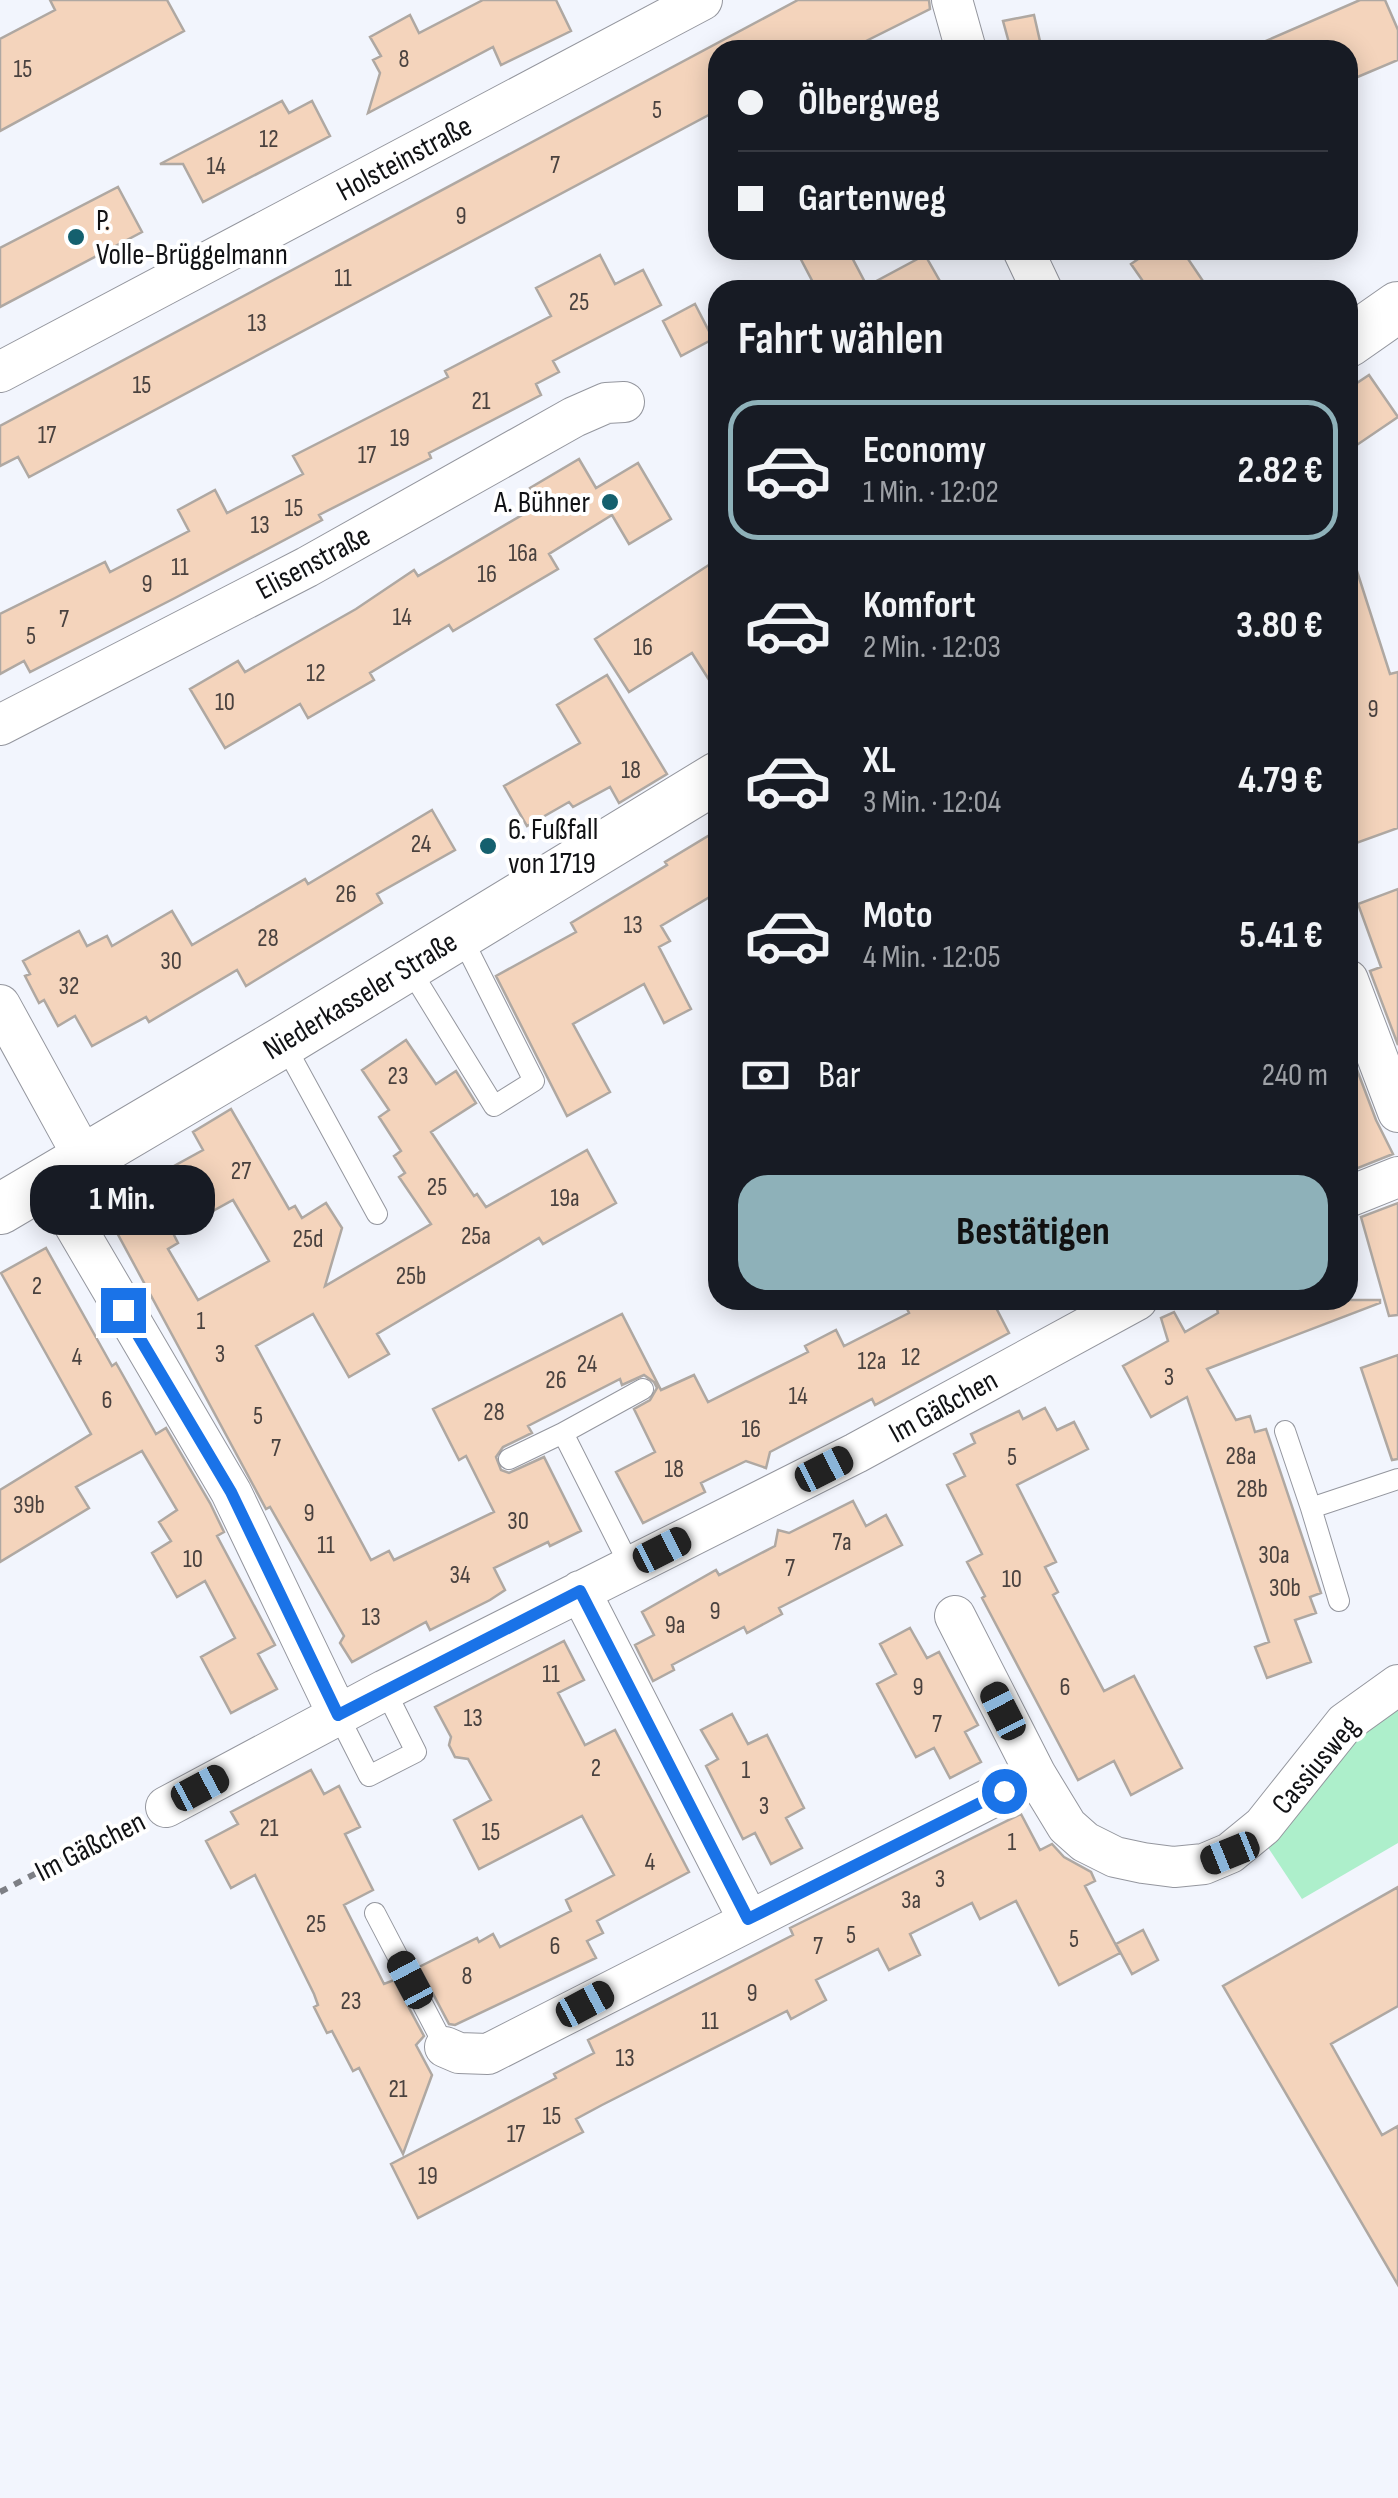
<!DOCTYPE html>
<html lang="de">
<meta charset="utf-8">
<style>
:root{--surface:#171b24;--page:#20242c;--text:#f1f3f6;--muted:#9ea1a6;--line:#363941;--accent:#8eb1b9}
body{margin:0;font-family:"Sofia Sans Condensed",sans-serif;background:var(--page);color:var(--text);height:100vh;display:flex;flex-direction:column;font-size:38px;white-space:nowrap}
*{box-sizing:border-box;margin:0}
p{font-size:32px;color:var(--muted)}
.icon{flex:none;width:55px;height:55px;fill:none;stroke:currentColor;stroke-width:2;stroke-linecap:round;stroke-linejoin:round}
.map{position:relative;flex:1;overflow:hidden}
.side{position:absolute;left:708px;top:280px;width:650px;height:1030px;display:flex;flex-direction:column;background:var(--surface);border-radius:30px;box-shadow:0 5px 25px #0003}
.side>*{flex:none}
.banner{position:absolute;left:708px;top:40px;width:650px;height:220px;border-radius:30px;box-shadow:0 5px 25px #0003;display:grid;align-content:center;height:220px;padding:0 30px;background:var(--surface)}
.end{position:absolute;width:45px;height:45px;margin:-22px;border:12px solid #1a73e8;background:#fff;box-shadow:0 0 0 5px #fff}
.from{border-radius:50%}
.bubble{position:absolute;height:70px;border-radius:30px;background:var(--surface);box-shadow:0 5px 25px #0003;font-size:32px;font-weight:700;line-height:70px;text-align:center}
.car{position:absolute;width:30px;height:60px;margin:-30px -15px;border-radius:12px;box-shadow:0 0 8px 2px #0007;background:linear-gradient(#222 24%,#8ab4d8 0 40%,#222 0 76%,#8ab4d8 0 86%,#222 0)}
.banner b{display:flex;align-items:center;gap:35px;height:95px;font-size:38px}
.banner b+b{border-top:2px solid var(--line)}
.banner i{width:25px;height:25px;background:var(--text)}
ul{padding:0;list-style:none}
li{display:flex;align-items:center;gap:30px;height:140px;margin:0 20px 15px;padding:0 10px;border:5px solid transparent;border-radius:30px}
li div{flex:1}
li b{display:block;font-size:38px}
li em{font-style:normal;font-weight:700}
li.selected{border-color:var(--accent)}
li>.icon{width:90px;height:90px;stroke-width:1.5}
h2{padding:0 30px;font-size:45px;line-height:120px}
.pay{display:flex;align-items:center;gap:25px;height:110px;padding:0 30px;font-size:38px}
.pay p{margin-inline-start:auto}
.button{display:flex;gap:20px;margin-top:auto;padding:20px 30px}
.button a{flex:1;height:115px;border-radius:30px;background:var(--accent);color:#111;font-size:40px;font-weight:700;line-height:115px;text-align:center}
.map>svg:first-child{display:block}
.green{fill:#adefcb}
.building{fill:#f4d4bc;stroke:#afa8a2;stroke-width:2.5;fill-rule:evenodd}
.lines{fill:none;stroke-linecap:round;stroke-linejoin:round}
.service-casing{stroke:#94969e;stroke-width:22}
.minor-casing{stroke:#94969e;stroke-width:42}
.tertiary-casing{stroke:#94969e;stroke-width:52}
.path{stroke:#7d7f85;stroke-width:6;stroke-dasharray:8 8;stroke-linecap:butt}
.service{stroke:#fff;stroke-width:20}
.minor{stroke:#fff;stroke-width:40}
.tertiary{stroke:#fff;stroke-width:50}
.route{stroke:#1a73e8;stroke-width:12}
.poi-dot{fill:#15606e;stroke:#fff;stroke-width:4}
.labels{text-anchor:middle;stroke-width:8;stroke-linejoin:round;paint-order:stroke}
.number-label{font-size:25px;fill:#4a423f}
.street-label{font-size:30px;fill:#111215;stroke:#fff}
.poi-label{font-size:30px;fill:#111215;stroke:#fff;text-anchor:start}
</style>
<div class="map">
<svg width="1398" height="2498" viewBox="0 0 1398 2498">
<rect width="100%" height="100%" fill="#f2f5fd"/>
<!-- green -->
<path class="green" d="M1398 1703V1843L1302 1899 1265 1843 1356 1730Z"/>
<!-- building -->
<path class="building" d="M50 0H167L184 31 0 131V39L55 10Z
M483 0H556L571 31 501 65 493 47 368 113 380 73 373 60 381 56 370 37 410 15 419 33Z
M798 0H929L930 9 848 50H718V110L29 477 18 457 0 466V426Z
M1360 0H1385L1398 30V60L1348 81V50H1245Z
M1034 15 1042 50H1011L1003 21Z
M282 101 289 113 312 101 330 136 203 202 183 164H160Z
M118 187 142 232 0 307V248Z
M796 250H848L867 286 925 255 945 290H817Z
M1151 250H1182L1209 290H1149L1131 264Z
M600 255 615 284 643 270 661 305 553 361 559 372 536 384 541 395 429 453 431 458 319 515 322 520 175 598 30 672 24 661 0 674V614L105 562 110 572 189 531 178 510 215 490 227 513 303 474 293 456 448 377 445 371 551 316 536 288Z
M695 304 713 339 681 356 663 321Z
M1369 375 1398 417 1348 451V389Z
M579 459 596 488 638 463 671 519 629 544 612 515 549 554 558 569 453 631 449 625 370 673 374 680 308 718 300 704 225 748 190 689 238 661 245 672 356 609 414 570 418 576 539 505 530 488Z
M718 559V694L692 653 629 692 595 639Z
M1356 568 1390 674 1398 672V828L1348 846V569Z
M607 675 667 774 619 803 610 787 573 807 569 802 527 826 504 786 580 743 557 705Z
M432 810 455 850 377 894 382 903 246 986 237 970 149 1022 146 1017 92 1046 75 1016 58 1026 44 1000 39 1003 25 976 30 974 23 961 79 931 87 946 107 936 112 946 172 911 192 945 305 879 308 884Z
M718 830V892L661 926 670 941 659 947 691 1009 664 1023 644 984 573 1024 610 1092 567 1116 496 976 576 932 571 923 667 865 665 862Z
M1398 889V1045L1370 971 1381 967 1358 904Z
M406 1040 436 1084 456 1071 476 1103 431 1132 474 1196 477 1194 486 1207 587 1150 616 1203 543 1244 539 1238 377 1334 389 1354 349 1377 313 1314 256 1346 371 1560 389 1551 394 1560 494 1512 466 1456 459 1460 433 1409 622 1314 661 1390 694 1375 708 1402 808 1352 805 1346 836 1330 844 1346 909 1313 903 1300H992L1009 1333 875 1405 872 1399 770 1452 766 1468 746 1461 701 1483 705 1492 643 1523 616 1472 655 1452 634 1409 650 1400 657 1388 654 1382 644 1375 622 1385 620 1379 528 1426 532 1433 503 1447 496 1457 501 1470 509 1473 544 1457 581 1531 550 1546 548 1542 494 1568 505 1590 490 1600 430 1630 426 1622 352 1662 340 1643 344 1636 270 1507 266 1509 108 1216 112 1200 203 1150 193 1132 231 1109 289 1209 295 1206 302 1218 326 1203 342 1228 325 1286 431 1224 399 1177 405 1173 394 1156 401 1151 379 1117 389 1110 362 1070ZM233 1200 269 1261 198 1300 168 1249 178 1243 173 1233Z
M1348 1046 1376 1120 1393 1154 1348 1172Z
M1398 1203V1315L1389 1316 1361 1217Z
M46 1248 112 1366 116 1363 156 1434 166 1428 210 1503 224 1532 217 1536 275 1645 258 1654 277 1689 231 1713 201 1657 235 1638 205 1581 177 1597 152 1553 171 1541 159 1522 177 1510 142 1451 76 1487 89 1508 0 1562V1490L91 1434 1 1273Z
M1238 1300H1380V1303L1207 1369 1236 1420 1250 1416 1255 1432 1266 1429 1321 1593 1310 1597 1316 1613 1295 1620 1311 1662 1267 1678 1255 1647 1269 1642 1187 1397 1151 1417 1123 1366 1168 1341 1161 1318 1174 1312 1185 1332 1218 1313 1217 1309Z
M1398 1355V1459L1392 1460 1361 1368Z
M1045 1408 1057 1430 1074 1422 1088 1449 1017 1485 1056 1562 1045 1567 1058 1592 1053 1595 1104 1691 1134 1676 1182 1768 1131 1795 1114 1761 1078 1780 982 1598 985 1596 967 1562 982 1554 947 1485 965 1476 954 1454 975 1443 971 1434 1019 1411 1023 1419Z
M853 1501 866 1526 886 1515 902 1545 779 1608 782 1614 747 1633 744 1627 672 1665 674 1670 653 1681 635 1645 654 1635 642 1612 716 1570 719 1575 775 1546 778 1530 789 1533Z
M910 1628 927 1658 939 1652 978 1725 965 1732 981 1762 950 1778 934 1748 916 1757 877 1684 896 1674 880 1644Z
M564 1641 584 1680 558 1693 585 1745 615 1730 689 1872 597 1921 603 1933 587 1941 596 1958 455 2025 449 2024 419 1967 477 1938 479 1942 493 1934 500 1947 571 1911 566 1900 614 1875 582 1816 479 1869 454 1820 491 1800 468 1759 455 1757 449 1745 451 1737 435 1707Z
M732 1714 748 1744 767 1735 804 1808 786 1818 802 1848 771 1864 755 1833 743 1839 706 1766 718 1759 701 1730Z
M311 1770 324 1794 339 1786 360 1827 345 1834 373 1890 344 1905 384 1984 394 1980 424 2036 416 2045 432 2075 403 2154 359 2068 353 2071 332 2031 327 2033 314 2007 318 2005 314 1994 255 1875 231 1888 206 1841 238 1824 231 1812Z
M1021 1814 1040 1850 1052 1844 1064 1857 1091 1872 1095 1881 1085 1886 1120 1953 1059 1985 1016 1901 980 1919 972 1903 910 1934 920 1955 889 1970 878 1949 816 1980 826 2000 791 2019 787 2011 602 2105 576 2119 583 2132 418 2218 391 2164 556 2078 554 2074 594 2053 588 2040 793 1935 790 1928Z
M1398 1887V2006L1331 2044 1382 2135 1398 2126V2285L1223 1986Z
M1143 1930 1158 1960 1132 1974 1116 1944Z"/>
<g class="lines">
<defs>
<path id="service" d="M408 966 494 1106 534 1081 461 936
M283 1042 377 1214
M1285 1431 1311 1508 1398 1479
M563 1433 643 1389
M509 1459 563 1433 630 1566
M1311 1508 1339 1601
M338 1715 369 1776 416 1752 385 1690
M375 1913 445 2047"/>
<path id="minor" d="M952 0 966 50
M1023 250 1042 290
M0 372 702 0
M0 725 307 567 574 417 606 403 624 402
M1348 980 1398 1112
M0 1005 84 1158
M48 1180 231 1492 338 1715
M1348 1197 1398 1177
M580 1591 748 1919
M955 1616 1036 1775 1067 1826 1085 1842 1115 1857 1143 1863 1174 1867 1204 1864 1230 1853 1263 1826 1345 1723 1398 1685
M166 1807 385 1690 856 1453 1137 1300
M445 2047 459 2053 488 2054 1036 1775"/>
<path id="tertiary" d="M1348 342 1398 307
M0 1209 283 1042 718 777"/>
</defs>
<!-- service casing -->
<use href="#service" class="service-casing"/>
<!-- minor casing -->
<use href="#minor" class="minor-casing"/>
<!-- tertiary casing -->
<use href="#tertiary" class="tertiary-casing"/>
<!-- path -->
<path class="path" d="M0 1892 133 1823"/>
<!-- service -->
<use href="#service" class="service"/>
<!-- minor -->
<use href="#minor" class="minor"/>
<!-- tertiary -->
<use href="#tertiary" class="tertiary"/>
</g>
<g class="lines">
<!-- route -->
<path class="route" d="M123 1310 231 1492 338 1715 580 1591 748 1919 1004 1791"/>
</g>
<!-- markers -->
<g class="poi-dot">
<circle cx="76" cy="237" r="10"/>
<circle cx="610" cy="502" r="10"/>
<circle cx="488" cy="846" r="10"/>
</g>
<g class="labels">
<!-- number labels -->
<g class="number-label">
<text x="404" y="67">8</text>
<text x="23" y="77">15</text>
<text x="657" y="118">5</text>
<text x="269" y="147">12</text>
<text x="555" y="173">7</text>
<text x="216" y="174">14</text>
<text x="461" y="224">9</text>
<text x="343" y="286">11</text>
<text x="579" y="310">25</text>
<text x="257" y="331">13</text>
<text x="142" y="393">15</text>
<text x="481" y="409">21</text>
<text x="47" y="443">17</text>
<text x="400" y="446">19</text>
<text x="367" y="463">17</text>
<text x="294" y="516">15</text>
<text x="260" y="533">13</text>
<text x="523" y="561">16a</text>
<text x="180" y="575">11</text>
<text x="487" y="582">16</text>
<text x="147" y="592">9</text>
<text x="402" y="625">14</text>
<text x="64" y="627">7</text>
<text x="31" y="644">5</text>
<text x="643" y="655">16</text>
<text x="316" y="681">12</text>
<text x="225" y="710">10</text>
<text x="1373" y="717">9</text>
<text x="631" y="778">18</text>
<text x="421" y="852">24</text>
<text x="346" y="902">26</text>
<text x="633" y="933">13</text>
<text x="268" y="946">28</text>
<text x="171" y="969">30</text>
<text x="69" y="994">32</text>
<text x="398" y="1084">23</text>
<text x="241" y="1179">27</text>
<text x="437" y="1195">25</text>
<text x="565" y="1206">19a</text>
<text x="476" y="1244">25a</text>
<text x="308" y="1247">25d</text>
<text x="411" y="1284">25b</text>
<text x="37" y="1294">2</text>
<text x="201" y="1329">1</text>
<text x="220" y="1362">3</text>
<text x="77" y="1365">4</text>
<text x="911" y="1365">12</text>
<text x="872" y="1369">12a</text>
<text x="587" y="1372">24</text>
<text x="1169" y="1385">3</text>
<text x="556" y="1388">26</text>
<text x="798" y="1404">14</text>
<text x="107" y="1408">6</text>
<text x="494" y="1420">28</text>
<text x="258" y="1424">5</text>
<text x="751" y="1437">16</text>
<text x="276" y="1456">7</text>
<text x="1241" y="1464">28a</text>
<text x="1012" y="1465">5</text>
<text x="674" y="1477">18</text>
<text x="1252" y="1497">28b</text>
<text x="29" y="1513">39b</text>
<text x="309" y="1521">9</text>
<text x="518" y="1529">30</text>
<text x="842" y="1550">7a</text>
<text x="326" y="1553">11</text>
<text x="1274" y="1563">30a</text>
<text x="193" y="1567">10</text>
<text x="790" y="1576">7</text>
<text x="460" y="1583">34</text>
<text x="1012" y="1587">10</text>
<text x="1285" y="1596">30b</text>
<text x="715" y="1619">9</text>
<text x="371" y="1625">13</text>
<text x="675" y="1633">9a</text>
<text x="551" y="1682">11</text>
<text x="918" y="1695">9</text>
<text x="1065" y="1695">6</text>
<text x="473" y="1726">13</text>
<text x="937" y="1732">7</text>
<text x="596" y="1776">2</text>
<text x="746" y="1778">1</text>
<text x="764" y="1814">3</text>
<text x="269" y="1836">21</text>
<text x="491" y="1840">15</text>
<text x="1012" y="1850">1</text>
<text x="650" y="1870">4</text>
<text x="940" y="1887">3</text>
<text x="911" y="1908">3a</text>
<text x="316" y="1932">25</text>
<text x="851" y="1943">5</text>
<text x="1074" y="1947">5</text>
<text x="555" y="1954">6</text>
<text x="818" y="1954">7</text>
<text x="467" y="1984">8</text>
<text x="752" y="2001">9</text>
<text x="351" y="2009">23</text>
<text x="710" y="2029">11</text>
<text x="625" y="2066">13</text>
<text x="398" y="2097">21</text>
<text x="552" y="2124">15</text>
<text x="516" y="2142">17</text>
<text x="428" y="2184">19</text>
</g>
<!-- street labels -->
<g class="street-label">
<text transform="translate(404 158) rotate(-28)" y="10">Holsteinstraße</text>
<text transform="translate(313 562) rotate(-28)" y="10">Elisenstraße</text>
<text transform="translate(360 995) rotate(-31)" y="10">Niederkasseler Straße</text>
<text transform="translate(943 1406) rotate(-29)" y="10">Im Gäßchen</text>
<text transform="translate(1315 1765) rotate(-50)" y="10">Cassiusweg</text>
<text transform="translate(90 1846) rotate(-27)" y="10">Im Gäßchen</text>
</g>
<!-- poi labels -->
<g class="poi-label">
<text x="96" y="230">P.<tspan x="96" dy="34">Volle-Brüggelmann</tspan></text>
<text x="590" y="512" text-anchor="end">A. Bühner</text>
<text x="508" y="839">6. Fußfall<tspan x="508" dy="34">von 1719</tspan></text>
</g>
</g>
</svg>
<i class="end from" style="left:1004px;top:1791px"></i>
<i class="end" style="left:123px;top:1310px"></i>
<div class="bubble" style="left:30px;top:1165px;width:185px">1 Min.</div>
<i class="car" style="left:824px;top:1469px;rotate:63deg"></i>
<i class="car" style="left:662px;top:1550px;rotate:63deg"></i>
<i class="car" style="left:1003px;top:1711px;rotate:333deg"></i>
<i class="car" style="left:200px;top:1788px;rotate:62deg"></i>
<i class="car" style="left:1230px;top:1853px;rotate:248deg"></i>
<i class="car" style="left:410px;top:1980px;rotate:332deg"></i>
<i class="car" style="left:585px;top:2004px;rotate:62deg"></i>
<div class="banner">
<b><i class="from"></i>Ölbergweg</b>
<b><i></i>Gartenweg</b>
</div>
<section class="side">
<h2>Fahrt wählen</h2>
<ul>
<li class="selected"><svg class="icon" aria-label="car" viewBox="0 0 24 24"><path d="M5 17H2v-5l4-1 3-4h7l3 4 3 1v5h-3M9 17h6M6 11h13"/><circle cx="7" cy="17" r="2"/><circle cx="17" cy="17" r="2"/></svg><div><b>Economy</b><p>1 Min. · 12:02</p></div><em>2.82 €</em></li>
<li><svg class="icon" aria-label="car" viewBox="0 0 24 24"><path d="M5 17H2v-5l4-1 3-4h7l3 4 3 1v5h-3M9 17h6M6 11h13"/><circle cx="7" cy="17" r="2"/><circle cx="17" cy="17" r="2"/></svg><div><b>Komfort</b><p>2 Min. · 12:03</p></div><em>3.80 €</em></li>
<li><svg class="icon" aria-label="car" viewBox="0 0 24 24"><path d="M5 17H2v-5l4-1 3-4h7l3 4 3 1v5h-3M9 17h6M6 11h13"/><circle cx="7" cy="17" r="2"/><circle cx="17" cy="17" r="2"/></svg><div><b>XL</b><p>3 Min. · 12:04</p></div><em>4.79 €</em></li>
<li><svg class="icon" aria-label="car" viewBox="0 0 24 24"><path d="M5 17H2v-5l4-1 3-4h7l3 4 3 1v5h-3M9 17h6M6 11h13"/><circle cx="7" cy="17" r="2"/><circle cx="17" cy="17" r="2"/></svg><div><b>Moto</b><p>4 Min. · 12:05</p></div><em>5.41 €</em></li>
</ul>
<div class="pay"><svg class="icon" aria-label="cash" viewBox="0 0 24 24"><path d="M3 7h18v10H3z"/><circle cx="12" cy="12" r="2"/></svg>Bar<p>240 m</p></div>
<div class="button"><a>Bestätigen</a></div>
</section>
</div>
